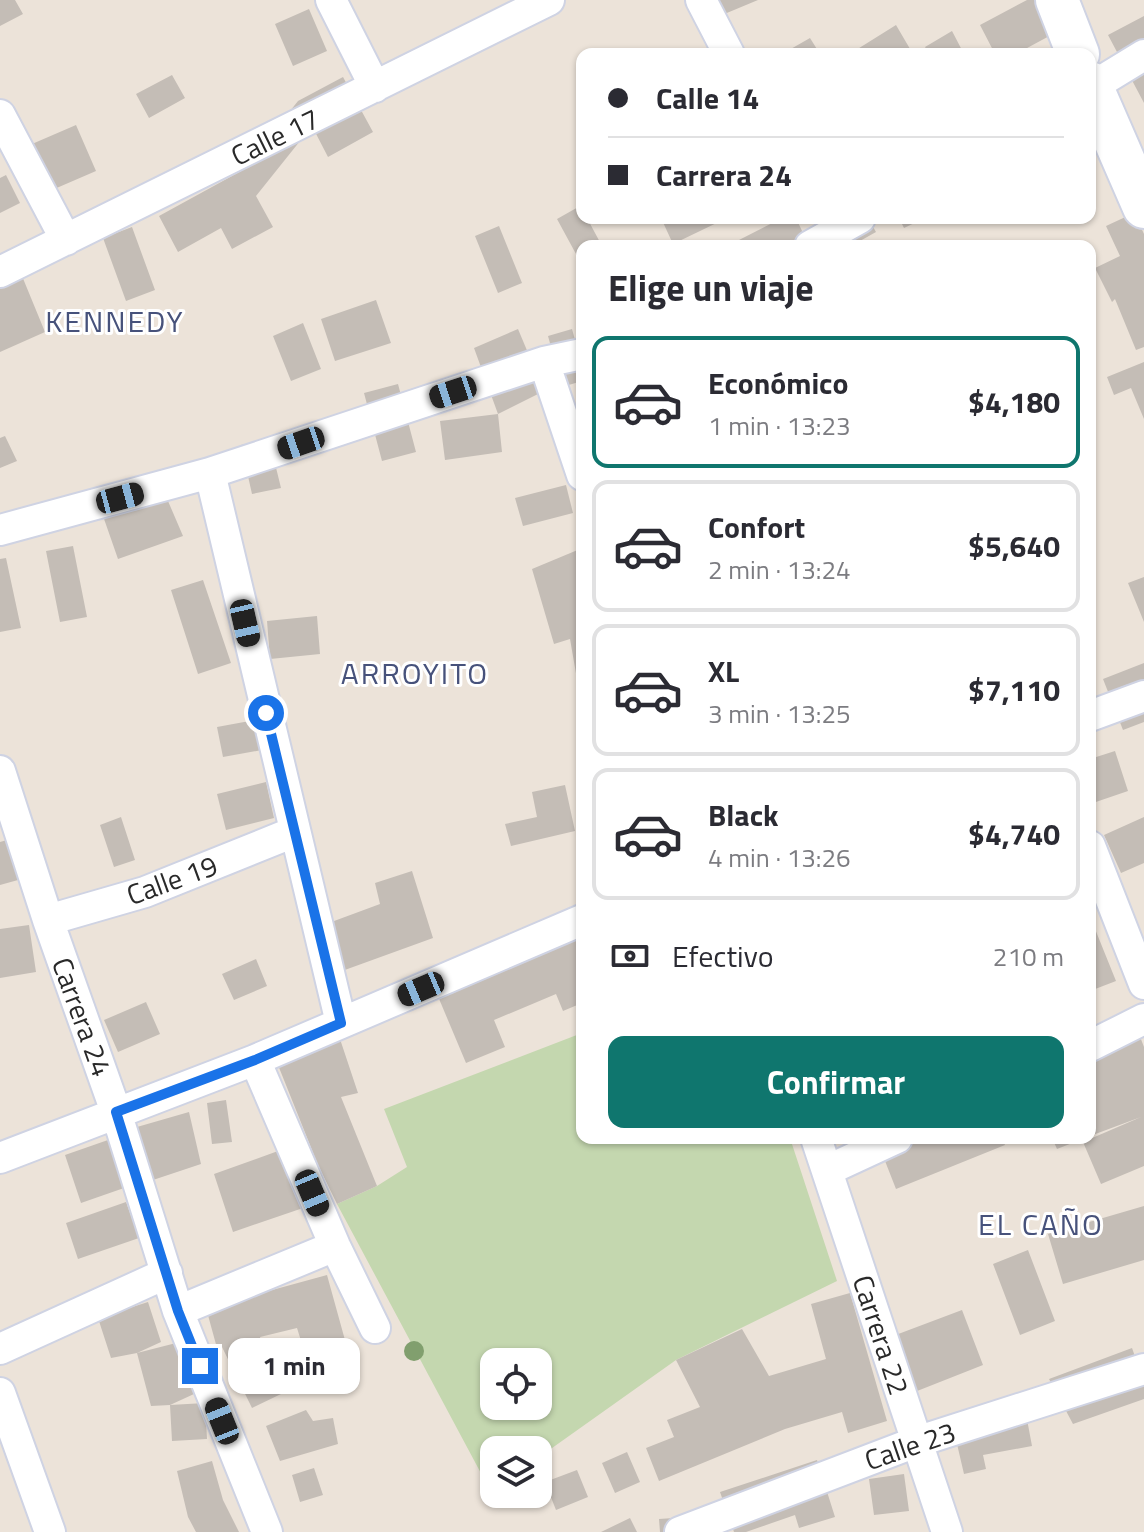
<!DOCTYPE html>
<html lang="es">
<meta charset="utf-8">
<style>
:root{--surface:#fff;--page:#f7f7f7;--text:#2b2b33;--muted:#7c7c81;--line:#e1e1e2;--accent:#0f766e}
body{margin:0;font-family:"Titillium Web",sans-serif;background:var(--page);color:var(--text);height:100vh;display:flex;flex-direction:column;font-size:30px;white-space:nowrap}
*{box-sizing:border-box;margin:0}
p{font-size:26px;color:var(--muted)}
.icon{flex:none;width:44px;height:44px;fill:none;stroke:currentColor;stroke-width:2;stroke-linecap:round;stroke-linejoin:round}
.map{position:relative;flex:1;overflow:hidden}
.side{position:absolute;left:576px;top:240px;width:520px;height:904px;display:flex;flex-direction:column;background:var(--surface);border-radius:16px;box-shadow:0 2px 6px #0004}
.side>*{flex:none}
.hud{position:absolute;left:576px;top:48px;width:520px;height:176px;border-radius:16px;box-shadow:0 2px 6px #0004;display:grid;align-content:center;height:176px;padding:0 32px;background:var(--surface)}
.tools{position:absolute;left:480px;top:1348px;display:grid;gap:16px}
.tools a{display:grid;place-items:center;width:72px;height:72px;border-radius:16px;background:var(--surface);box-shadow:0 2px 6px #0004;font-size:40px}
.end{position:absolute;width:36px;height:36px;margin:-18px;border:10px solid #1a73e8;background:#fff;box-shadow:0 0 0 4px #fff}
.from{border-radius:50%}
.bubble{position:absolute;height:56px;border-radius:16px;background:var(--surface);box-shadow:0 2px 6px #0004;font-size:26px;font-weight:700;line-height:56px;text-align:center}
.car{position:absolute;width:24px;height:48px;margin:-24px -12px;border-radius:10px;box-shadow:0 0 6px 2px #0007;background:linear-gradient(#222 24%,#8ab4d8 0 40%,#222 0 76%,#8ab4d8 0 86%,#222 0)}
.hud b{display:flex;align-items:center;gap:28px;height:76px;font-size:30px}
.hud b+b{border-top:2px solid var(--line)}
.hud i{width:20px;height:20px;background:var(--text)}
ul{padding:0;list-style:none}
li{display:flex;align-items:center;gap:24px;height:132px;margin:0 16px 12px;padding:0 16px;border:4px solid var(--line);border-radius:16px}
li div{flex:1}
li b{display:block;font-size:30px}
li em{font-style:normal;font-weight:700}
li.selected{border-color:var(--accent)}
li>.icon{width:72px;height:72px;stroke-width:1.5}
h2{padding:0 32px;font-size:36px;line-height:96px}
.pay{display:flex;align-items:center;gap:20px;height:88px;padding:0 32px;font-size:30px}
.pay p{margin-inline-start:auto}
.cta{display:flex;gap:16px;margin-top:auto;padding:16px 32px}
.cta a{flex:1;height:92px;border-radius:16px;background:var(--accent);color:#fff;font-size:32px;font-weight:700;line-height:92px;text-align:center}
.map>svg:first-child{display:block}
.cemetery{fill:#c4d7af;fill-rule:evenodd}
.building{fill:#c4bdb6}
.lines{fill:none;stroke-linecap:round;stroke-linejoin:round}
.street-casing{stroke:#cfd3e3;stroke-width:34}
.secondary-casing{stroke:#cfd3e3;stroke-width:46}
.street{stroke:#fff;stroke-width:30}
.secondary{stroke:#fff;stroke-width:42}
.tree{fill:#819f6e}
.route{stroke:#1a73e8;stroke-width:10}
.labels{text-anchor:middle;stroke-width:6;stroke-linejoin:round;paint-order:stroke}
.street-label{font-size:28px;fill:#292929;stroke:#fff}
.neighbourhood-label{font-size:30px;letter-spacing:2px;fill:#47527b;stroke:#fff}
</style>
<div class="map">
<svg width="1144" height="1532" viewBox="0 0 1144 1532">
<rect width="100%" height="100%" fill="#ece3d9"/>
<!-- cemetery -->
<path class="cemetery" d="M582 1033V1138H790L837 1281 676 1360 538 1458V1450H494V1489L491 1492 337 1204 377 1186 407 1167 384 1109ZM494 1362H538V1406H494Z"/>
<!-- building -->
<path class="building" d="M0 0H15L23 14 0 26Z
M716 0H758L722 15Z
M1027 0H1052L1066 27 1016 54H995L980 25Z
M309 9 327 51 293 66 275 24Z
M1144 16V103L1108 35Z
M896 25 913 54H858L856 50Z
M952 31 964 54H929L925 47Z
M810 38 820 54H782Z
M172 75 185 98 149 118 136 94Z
M343 77 373 132 328 157 312 126 256 196 273 227 232 249 221 228 178 252 159 216 243 170 298 101Z
M76 125 96 171 52 190 32 144Z
M6 175 20 203 0 213V178Z
M580 206 582 218H587L602 246H582V265L557 219Z
M1134 213 1144 234V347L1136 350 1115 299 1112 302 1095 268 1120 256 1106 226Z
M661 218H727L673 244Z
M782 218H796L809 246H742L739 240Z
M826 218H868L876 232 851 246H842Z
M899 218H925L904 228Z
M499 226 522 283 498 293 475 236Z
M132 227 155 290 126 301 103 238Z
M22 276 45 332 0 352V286Z
M376 300 391 343 335 361 321 319Z
M303 323 321 369 291 381 273 336Z
M518 329 544 391 498 414 474 348Z
M572 329 582 365V381L562 387 548 336Z
M1144 362V419L1131 388 1114 395 1107 377Z
M398 384 416 452 382 461 364 393Z
M498 414 502 452 445 460 440 421Z
M5 436 17 461 0 468V438Z
M269 439 281 488 252 494 241 445Z
M566 485 573 513 523 526 515 498Z
M165 494 183 536 118 559 103 516Z
M73 546 87 617 60 622 46 551Z
M580 549 582 553 581 702 570 639 554 644 532 569Z
M6 558 21 628 0 632V559Z
M1144 577V622L1128 583Z
M203 580 231 663 198 674 171 590Z
M317 616 320 654 270 659 267 621Z
M1144 663V722L1123 730 1103 679Z
M255 720 262 750 223 757 217 727Z
M1115 751 1128 791 1090 804V759Z
M266 782 274 818 226 830 217 794Z
M565 785 575 831 511 846 505 824 537 817 532 792Z
M121 817 135 860 114 867 100 825Z
M1144 817V863L1121 873 1104 835Z
M7 840 18 880 0 885V842Z
M412 871 433 938 342 971 326 924 380 904 375 883Z
M1093 924 1116 981 1090 991V925Z
M29 925 36 972 0 978V929Z
M582 933V1003L563 1011 556 994 494 1020 505 1047 466 1063 437 994Z
M256 959 267 986 234 1000 222 974Z
M146 1002 160 1034 118 1052 104 1020Z
M1132 1016 1144 1047V1166L1101 1184 1083 1142 1141 1117 1090 1136V1032Z
M339 1036 358 1093 341 1097 377 1186 337 1204 318 1165 276 1060Z
M226 1100 232 1142 212 1144 207 1103Z
M189 1112 201 1164 153 1180 137 1127Z
M876 1138H1002L1005 1145 896 1189Z
M1052 1138H1085L1057 1149Z
M108 1140 124 1188 81 1203 65 1155Z
M278 1151 303 1208 233 1232 214 1174Z
M126 1202 139 1238 78 1259 66 1223Z
M1144 1206V1260L1063 1284 1048 1234Z
M1028 1250 1055 1321 1020 1335 993 1264Z
M327 1275 348 1351 308 1363 297 1328 260 1337 268 1365 281 1394 252 1408 222 1347 217 1348 206 1308Z
M850 1293 887 1421 848 1433 842 1412 785 1429 659 1481 646 1448 674 1437 667 1420 700 1407 676 1360 742 1329 769 1376 826 1359 811 1304Z
M148 1302 161 1342 137 1353 111 1358 98 1318Z
M962 1310 983 1365 907 1395 885 1339Z
M180 1342 194 1394 170 1405 151 1406 137 1353Z
M1132 1348 1144 1382V1399L1073 1424 1049 1379Z
M1023 1398 1032 1446 983 1455 986 1469 964 1474 950 1414Z
M205 1403 207 1439 172 1441 170 1405Z
M306 1410 313 1421 333 1418 338 1444 280 1461 266 1426Z
M627 1452 640 1482 615 1493 602 1463Z
M817 1460 835 1517 799 1528 795 1515 746 1532H734L720 1492Z
M212 1461 223 1500 239 1532H196L188 1517 177 1471Z
M314 1468 323 1495 300 1502 292 1475Z
M577 1470 588 1497 556 1510 545 1482Z
M904 1474 909 1511 874 1515 869 1479Z
M689 1517 691 1532H660L659 1519Z
M630 1518 637 1532H601Z"/>
<g class="lines">
<defs>
<path id="street" d="M331 0 375 87
M701 0 729 54
M1090 88 1144 55
M0 115 66 240
M810 246 860 218
M0 272 549 0
M544 362 582 475
M210 473 341 1023
M0 530 210 473 544 362 582 354
M1090 716 1144 696
M0 771 48 920 116 1112 178 1311 267 1532
M1090 846 1144 984
M48 920 145 892 294 832
M1090 1046 1144 1019
M255 1060 335 1246 375 1328
M816 1138 947 1532
M0 1158 255 1060 582 920
M828 1170 897 1138
M178 1311 335 1246
M0 1349 167 1273
M0 1393 50 1532
M680 1532 916 1442 1144 1369"/>
<path id="secondary" d="M1057 0 1078 54
M1090 83 1144 207"/>
</defs>
<!-- street casing -->
<use href="#street" class="street-casing"/>
<!-- secondary casing -->
<use href="#secondary" class="secondary-casing"/>
<!-- street -->
<use href="#street" class="street"/>
<!-- secondary -->
<use href="#secondary" class="secondary"/>
</g>
<!-- trees -->
<circle class="tree" cx="414" cy="1351" r="10"/>
<g class="lines">
<!-- route -->
<path class="route" d="M200 1366 178 1311 116 1112 255 1060 341 1023 266 713"/>
</g>
<g class="labels">
<!-- street labels -->
<g class="street-label">
<text transform="translate(275 137) rotate(-26)" y="10">Calle 17</text>
<text transform="translate(172 880) rotate(-20)" y="10">Calle 19</text>
<text transform="translate(82 1017) rotate(70)" y="10">Carrera 24</text>
<text transform="translate(881 1335) rotate(72)" y="10">Carrera 22</text>
<text transform="translate(910 1446) rotate(-19)" y="10">Calle 23</text>
</g>
<!-- neighbourhood labels -->
<g class="neighbourhood-label">
<text x="115" y="332">KENNEDY</text>
<text x="415" y="684">ARROYITO</text>
<text x="1041" y="1235">EL CAÑO</text>
</g>
</g>
</svg>
<div class="tools">
<a><svg class="icon" aria-label="locate" viewBox="0 0 24 24"><circle cx="12" cy="12" r="6"/><path d="M12 2v4M12 18v4M2 12h4M18 12h4"/></svg></a>
<a><svg class="icon" aria-label="layers" viewBox="0 0 24 24"><path d="M12 4l9 5-9 5-9-5zM3 14l9 5 9-5"/></svg></a>
</div>
<i class="end from" style="left:266px;top:713px"></i>
<i class="end" style="left:200px;top:1366px"></i>
<div class="bubble" style="left:228px;top:1338px;width:132px">1 min</div>
<i class="car" style="left:453px;top:392px;rotate:252deg"></i>
<i class="car" style="left:301px;top:443px;rotate:251deg"></i>
<i class="car" style="left:120px;top:498px;rotate:75deg"></i>
<i class="car" style="left:245px;top:623px;rotate:167deg"></i>
<i class="car" style="left:421px;top:989px;rotate:247deg"></i>
<i class="car" style="left:312px;top:1193px;rotate:157deg"></i>
<i class="car" style="left:222px;top:1421px;rotate:338deg"></i>
<div class="hud">
<b><i class="from"></i>Calle 14</b>
<b><i></i>Carrera 24</b>
</div>
<section class="side">
<h2>Elige un viaje</h2>
<ul>
<li class="selected"><svg class="icon" aria-label="car" viewBox="0 0 24 24"><path d="M5 17H2v-5l4-1 3-4h7l3 4 3 1v5h-3M9 17h6M6 11h13"/><circle cx="7" cy="17" r="2"/><circle cx="17" cy="17" r="2"/></svg><div><b>Económico</b><p>1 min · 13:23</p></div><em>$4,180</em></li>
<li><svg class="icon" aria-label="car" viewBox="0 0 24 24"><path d="M5 17H2v-5l4-1 3-4h7l3 4 3 1v5h-3M9 17h6M6 11h13"/><circle cx="7" cy="17" r="2"/><circle cx="17" cy="17" r="2"/></svg><div><b>Confort</b><p>2 min · 13:24</p></div><em>$5,640</em></li>
<li><svg class="icon" aria-label="car" viewBox="0 0 24 24"><path d="M5 17H2v-5l4-1 3-4h7l3 4 3 1v5h-3M9 17h6M6 11h13"/><circle cx="7" cy="17" r="2"/><circle cx="17" cy="17" r="2"/></svg><div><b>XL</b><p>3 min · 13:25</p></div><em>$7,110</em></li>
<li><svg class="icon" aria-label="car" viewBox="0 0 24 24"><path d="M5 17H2v-5l4-1 3-4h7l3 4 3 1v5h-3M9 17h6M6 11h13"/><circle cx="7" cy="17" r="2"/><circle cx="17" cy="17" r="2"/></svg><div><b>Black</b><p>4 min · 13:26</p></div><em>$4,740</em></li>
</ul>
<div class="pay"><svg class="icon" aria-label="cash" viewBox="0 0 24 24"><path d="M3 7h18v10H3z"/><circle cx="12" cy="12" r="2"/></svg>Efectivo<p>210 m</p></div>
<div class="cta"><a>Confirmar</a></div>
</section>
</div>
